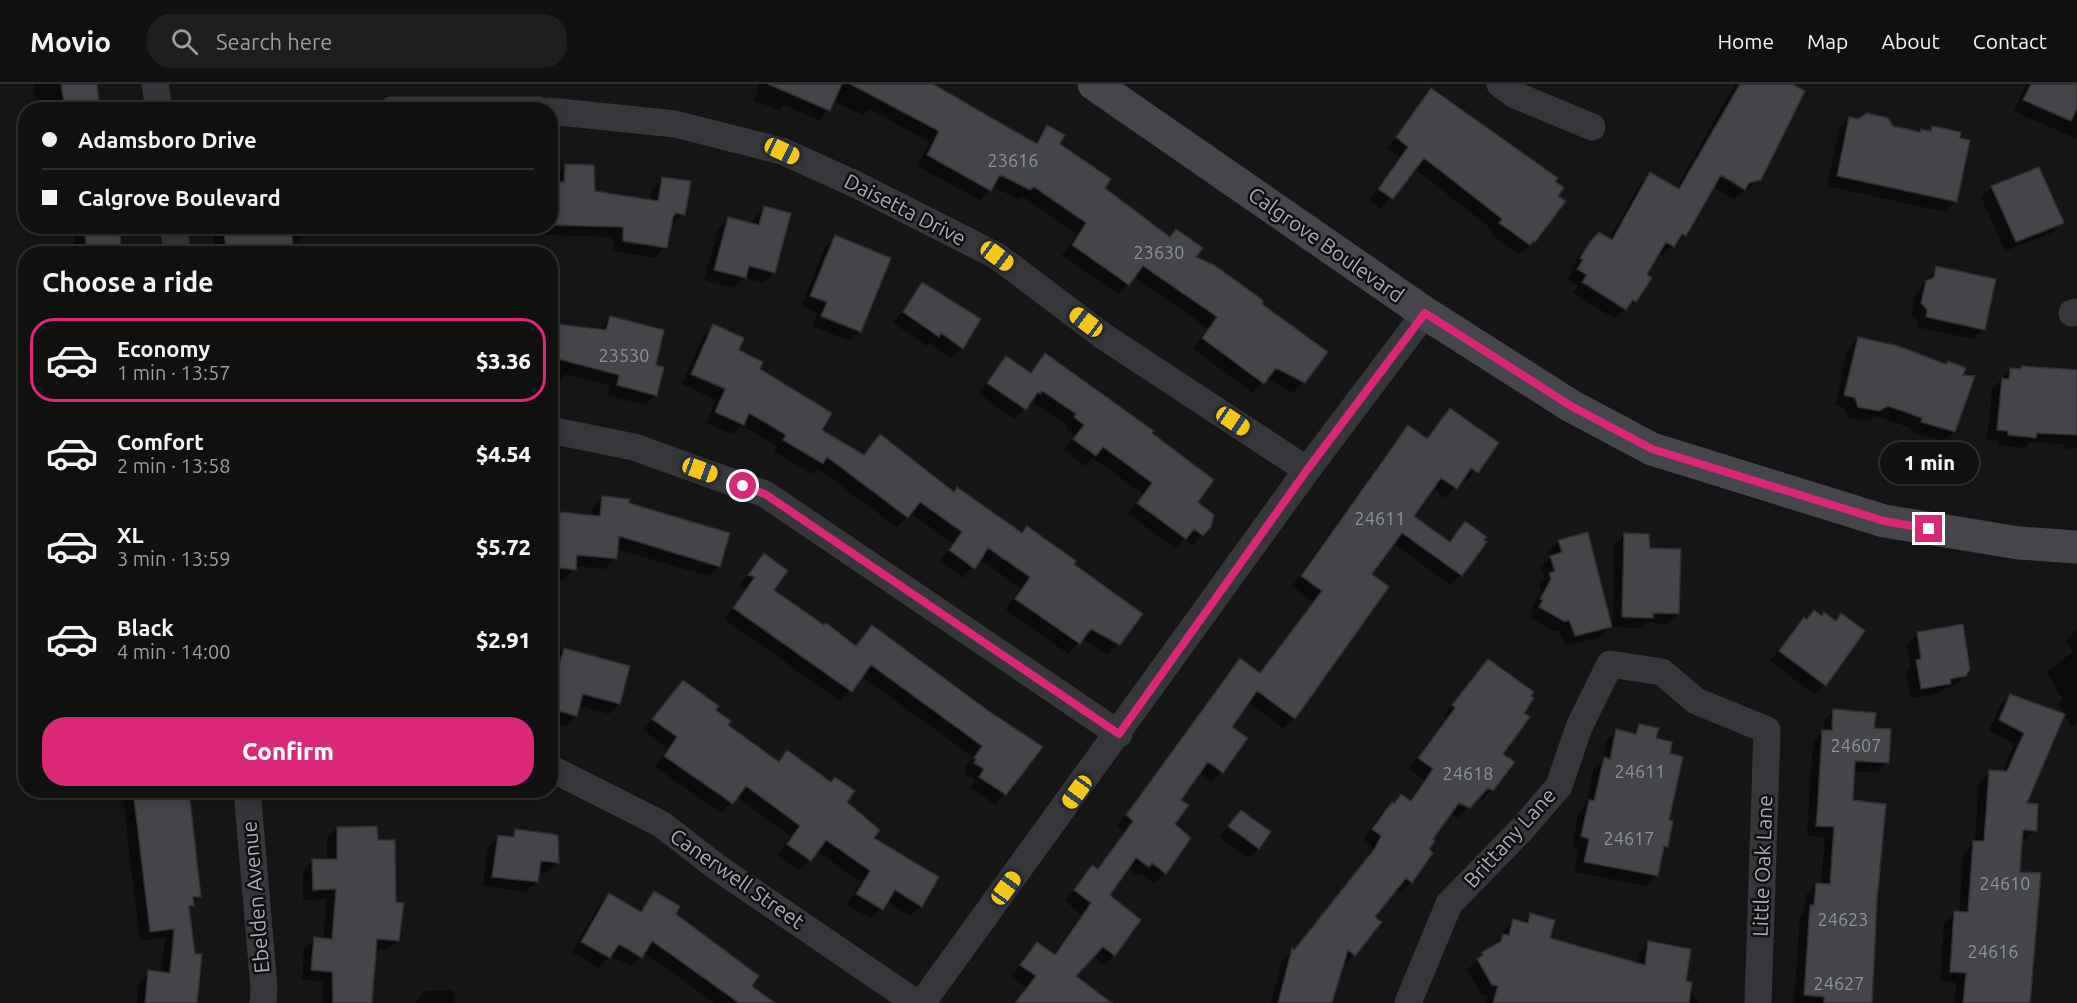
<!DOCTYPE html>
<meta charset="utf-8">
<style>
:root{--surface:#101010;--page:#1e1e1e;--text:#f1f3f6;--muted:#9c9d9f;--line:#303030;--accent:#db2777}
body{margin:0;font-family:Ubuntu,sans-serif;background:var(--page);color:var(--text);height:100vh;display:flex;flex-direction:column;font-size:22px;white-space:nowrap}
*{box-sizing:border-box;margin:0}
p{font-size:20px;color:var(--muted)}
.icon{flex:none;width:33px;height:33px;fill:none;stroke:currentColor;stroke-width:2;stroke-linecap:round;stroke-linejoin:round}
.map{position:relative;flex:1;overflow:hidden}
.panel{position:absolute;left:18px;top:162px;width:540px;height:552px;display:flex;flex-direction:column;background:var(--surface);border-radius:24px;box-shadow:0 3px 15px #0003,0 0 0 2px var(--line)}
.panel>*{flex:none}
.hud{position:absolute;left:18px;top:18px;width:540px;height:132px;border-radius:24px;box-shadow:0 3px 15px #0003,0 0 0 2px var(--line);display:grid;align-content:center;height:132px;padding:0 24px;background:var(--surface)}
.end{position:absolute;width:27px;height:27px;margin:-14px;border:8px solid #db2777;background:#fff;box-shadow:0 0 0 3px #fff}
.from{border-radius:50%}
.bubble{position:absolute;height:42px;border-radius:21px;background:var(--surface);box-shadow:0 3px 15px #0003,0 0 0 2px var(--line);font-size:20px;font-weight:800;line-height:42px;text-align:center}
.car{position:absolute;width:18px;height:36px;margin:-18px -9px;border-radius:8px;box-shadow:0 0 4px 2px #0007;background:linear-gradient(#f5c518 24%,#345 0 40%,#f5c518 0 76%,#345 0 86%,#f5c518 0)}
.hud b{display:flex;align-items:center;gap:21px;height:57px;font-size:22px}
.hud b+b{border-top:2px solid var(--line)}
.hud i{width:15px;height:15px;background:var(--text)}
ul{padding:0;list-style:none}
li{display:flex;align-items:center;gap:18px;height:84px;margin:0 12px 9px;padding:0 12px;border:3px solid transparent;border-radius:24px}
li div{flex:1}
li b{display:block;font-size:22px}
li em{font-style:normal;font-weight:800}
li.active{border-color:var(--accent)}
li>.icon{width:54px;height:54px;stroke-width:1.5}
h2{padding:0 24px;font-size:27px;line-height:72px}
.primary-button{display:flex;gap:12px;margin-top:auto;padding:12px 24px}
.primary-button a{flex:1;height:69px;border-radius:24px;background:var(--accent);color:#fff;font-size:24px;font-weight:800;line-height:69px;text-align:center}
header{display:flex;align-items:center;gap:36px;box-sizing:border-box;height:84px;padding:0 30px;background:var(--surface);border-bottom:2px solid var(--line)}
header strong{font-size:28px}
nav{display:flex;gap:33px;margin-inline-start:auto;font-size:21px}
.search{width:420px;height:54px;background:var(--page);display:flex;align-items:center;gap:15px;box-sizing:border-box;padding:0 21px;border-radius:24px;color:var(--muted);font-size:22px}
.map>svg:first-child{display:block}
.shadow{fill:#0007}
.building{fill:#444549;stroke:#2f2f32;stroke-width:1.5}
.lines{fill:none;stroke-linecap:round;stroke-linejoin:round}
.street{stroke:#36373b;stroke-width:27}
.secondary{stroke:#44464b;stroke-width:33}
.route{stroke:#db2777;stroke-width:8}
.labels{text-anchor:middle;stroke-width:5;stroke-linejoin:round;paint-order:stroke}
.number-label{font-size:18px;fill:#8e929b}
.street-label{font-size:21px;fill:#a7acb6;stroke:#101011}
</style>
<header>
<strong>Movio</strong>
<div class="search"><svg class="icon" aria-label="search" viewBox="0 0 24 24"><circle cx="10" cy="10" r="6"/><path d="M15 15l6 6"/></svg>Search here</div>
<nav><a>Home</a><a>Map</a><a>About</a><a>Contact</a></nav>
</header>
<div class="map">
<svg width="2077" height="919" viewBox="0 0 2077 919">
<rect width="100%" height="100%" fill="#151516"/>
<!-- shadow -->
<path class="shadow" d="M34 0H98L99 26H37Z
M759 0H930L1034 60 1047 43 1058 61 1102 104 1169 154 1176 147 1194 174 1260 220 1304 298 1293 309 1266 294 1253 309 1193 265 1208 244 1134 193 1118 210 1062 171 1077 150 1022 112 1018 115 992 102 980 116 917 82 930 58 869 25 863 31 833 17 819 36 784 21 780 26 754 17Z
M1735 0H1789L1760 95 1734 115 1713 103 1685 151 1662 172 1658 169 1645 191 1635 217 1615 235 1573 209 1578 202 1568 196 1574 187 1571 185 1580 170 1599 150 1609 156 1640 100 1650 89 1676 105Z
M2026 0H2077V55L2014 27Z
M1432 6 1553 98 1534 157 1524 167 1519 170 1490 150 1493 146 1414 84 1381 125 1369 116 1399 73 1387 64Z
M1849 35 1918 50 1922 46 1929 48 1933 44 1956 117 1945 128 1827 102 1839 45Z
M566 82 593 108 650 117 652 105 663 95 684 130 672 140 665 163 655 174 613 167V153L516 150V146L422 153 421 142H550V99H555V92Z
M2025 88 2062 139 2051 149 2005 167 1981 113 1992 103Z
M764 124 774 189 764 199 744 194 734 204 704 196 718 145 728 135 752 141 754 134Z
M73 142H118L121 170H76Z
M217 142H358L307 148 296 159H291V170H216L213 150Z
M835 153 860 247 850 257 812 242 818 229 801 222 825 163Z
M1937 184 1983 245 1973 255 1916 243 1918 237 1912 230 1916 209Z
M923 200 962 264 952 274 930 259 927 262 893 239Z
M610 233 654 282 656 311 645 321 607 311 610 301 565 290 554 304 550 303V241L599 247Z
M713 242 820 347 862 372 880 352 953 409 1072 481 1141 530 1108 571 1082 555 1068 570 1006 526 1021 504 979 475 963 494 940 477 953 459 910 429 897 443 817 384 812 390 774 367 777 362 742 341 732 350 706 339 716 316 682 300 703 253Z
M1858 254 1954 347 1943 357 1912 348 1913 345 1877 332 1868 337 1848 333 1845 324 1835 321 1848 265Z
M1046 271 1150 350 1209 442 1192 462 1184 455 1175 464 1128 430 1143 410 1093 374 1085 382 1064 366 1075 352 1065 344 1067 341 1031 317 1014 335 978 309 1006 274 1029 290Z
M2021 283 2077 288V364L2066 366 2063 360 2030 358 2025 364 1998 361 1999 357 1987 356 1992 306 2010 286H2018Z
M1450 326 1496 359 1466 398 1462 395 1445 414 1432 404 1412 432 1448 458 1465 439 1485 458 1460 491 1450 501 1393 459 1370 491 1387 503 1293 634 1283 644 1247 618 1230 644 1246 655 1212 698 1198 689 1179 716 1165 789 1155 799 1141 789 1138 792 1127 785 1108 811 1114 871 1104 881 1092 873 1074 892 1103 919H1015L1027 903 1011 892 1038 860 1053 871 1082 830 1065 817 1092 783 1097 786 1124 748 1117 742 1230 586 1240 575 1259 589 1313 518 1292 502 1398 353 1408 343 1426 356Z
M603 414 628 420 719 482 709 492 616 465 615 475 605 485 575 482 564 496 550 494V436L557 429 592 433V424Z
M1587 450 1610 542 1600 553 1565 562 1559 546 1554 547 1530 534 1533 527 1531 525 1541 507 1539 500 1545 495 1541 483 1550 474 1548 468 1558 458Z
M1624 451 1649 466 1678 530 1667 540 1646 539 1641 544 1612 543 1614 461Z
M764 471 772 506 855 563 872 543 1041 663 995 721 970 703 975 696 965 689 967 686 965 684 973 673 861 592 840 617 724 535 747 504 739 502Z
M1814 528 1835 538 1841 531 1825 601 1815 611 1770 577 1794 546Z
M2077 545V638L2071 642 2058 620 2063 615 2046 588 2073 568 2066 556Z
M1918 550 1965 591 1954 602 1946 603 1939 610 1911 614 1906 588 1911 583 1907 560Z
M550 567 572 568 619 619 609 630 578 621 575 632 565 642 550 638Z
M1488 577 1501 670 1492 706 1482 716 1478 713 1458 734 1450 729 1431 756 1411 798 1401 808 1396 804 1373 834 1354 871 1344 881 1342 880 1330 919H1271L1282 876 1294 866 1365 776 1372 763 1363 756 1381 730 1401 712 1409 718 1424 696 1409 685 1446 634 1443 632Z
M683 598 714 626 726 641 777 679 787 668 845 718 921 822 910 832 886 817 871 835 847 821 861 798 817 767 800 786 778 771 791 753 737 713 722 729 655 683 668 664 643 646Z
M2010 611 2063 631 2025 720 2035 746 2025 756H2021L2018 789 2029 919H1955L1956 899 1940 897 1944 839 1955 829H1959L1964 768 1975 758 1979 698 1990 688 2002 689 2014 660 1989 646 2000 622Z
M1834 627 1873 645 1887 678 1877 689 1853 687 1851 717 1876 816 1871 919H1794L1800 833 1804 828 1806 811 1816 800 1821 801 1825 753 1807 752 1813 658 1823 647 1824 637Z
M1639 642 1668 670 1666 762 1662 767 1656 792 1646 802 1574 788 1579 765 1572 762 1579 728 1586 721 1594 685 1602 678 1606 657 1617 647 1631 650Z
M122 706H187L200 812 188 826 195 919H137L139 898 149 888 161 889 165 854 140 857Z
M1241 728 1258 764 1248 774 1219 753Z
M337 744 376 758 394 819 398 856 387 866 374 865 370 919H323V898L302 895 304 865 315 855H323L327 815 303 816V787L313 777H327V754Z
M516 747 557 778 547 789 538 788 537 797 526 808 483 802 488 763 498 753 509 754Z
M654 809 750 902 773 919H714L644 868 631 883 611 871 599 884 572 868 599 821 609 811 639 828Z
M1531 831 1548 855 1637 880 1639 869 1649 859 1699 919H1486L1488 912 1482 911 1467 886 1502 853 1503 847 1514 837 1523 839Z
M453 906 454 919H415L425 907Z"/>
<!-- building -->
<path class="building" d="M61 0H97L100 26H65Z
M768 0H842L830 27Z
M850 0H933L1037 60 1047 41 1065 51 1060 60 1111 95 1105 104 1170 153 1176 145 1203 164 1196 173 1214 181 1264 217 1262 220 1328 268 1305 299 1276 284 1264 300 1202 254 1217 233 1143 182 1129 201 1072 161 1086 139 1034 103 1030 106 1000 91 991 107 927 71 939 47Z
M1740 0H1792L1805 7 1761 96 1749 99 1745 106 1721 91 1686 152 1682 150 1674 163 1666 158 1647 190 1652 194 1636 218 1633 216 1626 226 1582 198 1587 191 1577 185 1583 176 1580 174 1590 158 1599 148 1612 156 1650 88 1679 105Z
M2031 0H2077V24L2071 37 2023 16Z
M1431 4 1558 94 1555 97 1564 104 1558 112 1566 117 1535 158 1533 157 1530 161 1499 139 1502 135 1424 74 1393 115 1378 105 1408 63 1396 53Z
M1867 29 1888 34 1893 42 1920 48 1921 45 1931 47 1932 42 1961 48 1960 54 1970 56 1957 118 1837 92 1849 33 1858 35Z
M565 80 594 81 595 107 658 117 662 93 691 97 685 131 676 129 673 133 667 164 623 157V143L550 141V97L564 98Z
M2039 83 2064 139 2016 158 1991 102Z
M764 122 791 129 775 189 749 182 746 194 714 186 728 133 759 141Z
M84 142H119L122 170H87Z
M223 142H291L294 170H227Z
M835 151 891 174 861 248 821 232 827 218 810 212Z
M1936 182 1996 195 1985 246 1926 233 1927 226 1921 219 1926 197 1934 193Z
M922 198 981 235 963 265 941 249 939 253 903 228Z
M610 232 664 246 656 281 664 283 657 312 617 301 619 291 550 273V239L606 246Z
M713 240 744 254 739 266 763 278 760 285 832 329 822 346 864 371 880 350 954 408 957 403 1022 449 1027 442 1076 477 1074 480 1143 530 1120 561 1091 545 1080 560 1015 515 1030 493 988 464 975 485 949 466 962 448 920 418 908 434 827 373 823 380 783 356 786 351 749 329 744 341 715 328 725 305 691 290Z
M1858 253 1898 262 1946 280 1948 277 1966 284 1963 291 1975 292 1955 348 1921 338 1922 334 1888 322 1879 327 1858 323 1855 314 1844 311Z
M1045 269 1154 347 1152 349 1214 396 1198 418 1214 431 1211 443 1203 452 1194 445 1186 455 1137 419 1152 399 1103 363 1096 372 1073 355 1084 341 1074 333 1076 330 1042 307 1040 310 1038 308 1026 326 987 299 1006 272 1031 289Z
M2021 282 2077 286V351L2037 349 2036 354 2008 351V347L1997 346 2002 294 2009 295 2010 284 2021 285Z
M1450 324 1499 359 1478 389 1471 384 1457 405 1441 394 1414 432 1450 458 1465 437 1487 453 1484 456 1487 458 1462 492 1402 449 1372 490 1389 503 1295 635 1257 607 1232 643 1248 654 1223 689 1208 678 1181 716 1189 721 1175 740 1191 754 1166 790 1152 779 1149 783 1136 774 1110 811 1141 836 1115 872 1103 863 1076 892 1112 919H1015L1036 892 1020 881 1037 858 1055 871 1091 819 1074 806 1092 781 1098 785 1133 737 1126 731 1240 574 1260 589 1322 507 1301 492 1408 341 1427 355Z
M602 412 630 415 629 419 730 449 720 483 619 452 617 475 577 471 576 486 551 483 555 447H558L560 428 600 432Z
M1588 448 1612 543 1575 552 1569 536 1565 538 1539 523 1543 516 1540 515 1551 495 1549 489 1555 487 1550 472 1562 468 1558 456Z
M1624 449 1649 450 1650 464 1681 465 1679 530 1653 529V534L1622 533Z
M764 469 788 487 774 506 824 541 826 539 856 562 872 541 986 625 1043 663 1006 711 979 693 984 685 974 679 976 675 974 674 982 662 871 581 852 608 733 524 755 493 748 491Z
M1814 526 1822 532 1824 528 1836 537 1841 529 1865 547 1826 602 1779 567 1804 533 1807 535Z
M1963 540 1970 585 1966 592 1950 595 1951 600 1921 605 1916 576 1921 575 1917 548Z
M564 564 630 582 620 620 583 610 577 632 550 625V614Z
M1488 575 1534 608 1531 612 1534 614 1524 629 1530 633 1503 670 1515 678 1493 707 1488 704 1470 724 1459 719 1433 755 1435 757 1429 765 1433 769 1412 799 1406 794 1375 833 1382 838 1355 872 1348 866 1332 919H1278L1292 864 1295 865 1375 764 1381 752 1372 745 1392 718 1394 720 1401 710 1411 717 1433 685 1418 674 1455 624 1452 621Z
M683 596 719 622 716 626 731 637 728 641 779 678 787 666 831 698 835 693 855 707 847 718 880 746 874 754 939 793 922 823 895 806 883 826 856 810 870 787 826 756 811 777 787 760 800 742 746 702 733 720 664 672 677 653 652 635Z
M2010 610 2065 630 2027 719 2038 720 2037 747 2023 746 2020 788 2041 789 2030 919H1963L1966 889 1950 888 1954 827 1968 828 1973 757H1984L1989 686 2007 687 2024 649 1999 636Z
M1833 625 1876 629 1874 644 1891 645 1889 679 1855 677 1853 716 1886 720 1877 817 1872 919H1824V913L1804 911 1810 821H1814L1816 799 1830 800 1834 743 1816 742 1817 731 1822 646H1832Z
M1639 640 1659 644 1656 654 1672 658 1670 669 1683 673 1669 736 1673 737 1668 763 1664 762 1658 792 1584 778 1589 755 1581 752 1589 716 1594 717 1604 673 1610 675 1616 645 1636 650Z
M133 706H189L201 813H193L194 822H189L195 870H202L197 919H145L148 886 170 889 174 845 150 848Z
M1241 726 1271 748 1259 765 1228 742Z
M377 742 378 756H395L396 818 404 819 399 857 377 855 372 919H333L332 888 311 886 314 853 332 855 336 805 313 806 312 775H337V743Z
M515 745 558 751 559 779 541 777 538 798 492 793 498 751 514 753Z
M654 807 680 822 676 830 759 892 752 902 775 919H739L652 857 642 874 619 860 610 874 581 858 609 809 641 828Z
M1530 829 1555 836 1550 854 1645 881 1648 857 1691 865 1686 897 1692 898 1689 919H1493L1498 902 1492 901 1477 875 1483 871 1482 868 1501 857 1503 850 1509 851 1513 835 1528 839Z"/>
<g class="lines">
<!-- street -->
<path class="street" d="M155 0 159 26
M1500 0 1515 11 1592 43
M392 26H538
M550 27 675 40 782 67 857 101 997 172 1103 252 1307 386
M174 142 177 170
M2072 229 2077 228
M550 346 634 363 765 410 1119 650
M550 684 661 740 718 784 916 919
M247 706 264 903 263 919
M922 919 1307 386 1425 229
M1408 919 1449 820 1523 744 1559 702 1579 643 1610 580 1662 588 1696 617 1767 646 1758 919"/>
<!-- secondary -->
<path class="secondary" d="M1094 0 1425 229 1571 322 1652 365 1884 437 2019 459 2077 463"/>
</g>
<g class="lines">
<!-- route -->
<path class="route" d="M743 402 765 410 1119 650 1307 386 1425 229 1571 322 1652 365 1884 437 1929 445"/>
</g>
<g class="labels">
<!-- number labels -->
<g class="number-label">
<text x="1013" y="83">23616</text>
<text x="1159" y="175">23630</text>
<text x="624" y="278">23530</text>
<text x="1380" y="441">24611</text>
<text x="1856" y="668">24607</text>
<text x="1640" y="694">24611</text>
<text x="1468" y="696">24618</text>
<text x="1629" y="761">24617</text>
<text x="2005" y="806">24610</text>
<text x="1843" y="842">24623</text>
<text x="1993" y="874">24616</text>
<text x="1839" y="906">24627</text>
</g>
<!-- street labels -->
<g class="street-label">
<text transform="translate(905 126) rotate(27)" y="7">Daisetta Drive</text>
<text transform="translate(1326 161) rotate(35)" y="7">Calgrove Boulevard</text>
<text transform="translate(1510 754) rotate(-48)" y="7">Brittany Lane</text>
<text transform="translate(1763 782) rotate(-88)" y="7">Little Oak Lane</text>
<text transform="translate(737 795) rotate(35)" y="7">Canerwell Street</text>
<text transform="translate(256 813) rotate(-95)" y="7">Ebelden Avenue</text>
</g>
</g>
</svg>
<i class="end from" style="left:743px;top:402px"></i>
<i class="end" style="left:1929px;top:445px"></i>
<div class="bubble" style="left:1880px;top:358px;width:99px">1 min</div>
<i class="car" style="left:782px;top:67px;rotate:115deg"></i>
<i class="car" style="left:997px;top:172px;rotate:127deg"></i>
<i class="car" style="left:1086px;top:238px;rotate:307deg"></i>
<i class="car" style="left:1233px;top:337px;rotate:124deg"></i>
<i class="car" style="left:700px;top:386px;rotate:110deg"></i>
<i class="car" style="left:1077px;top:708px;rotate:216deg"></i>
<i class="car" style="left:1006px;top:804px;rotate:36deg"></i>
<div class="hud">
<b><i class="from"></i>Adamsboro Drive</b>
<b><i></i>Calgrove Boulevard</b>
</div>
<section class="panel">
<h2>Choose a ride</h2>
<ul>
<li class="active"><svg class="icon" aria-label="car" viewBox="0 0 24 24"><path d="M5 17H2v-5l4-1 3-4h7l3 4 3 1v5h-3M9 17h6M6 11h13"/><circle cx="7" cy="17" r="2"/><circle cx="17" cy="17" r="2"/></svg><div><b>Economy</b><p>1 min · 13:57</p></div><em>$3.36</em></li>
<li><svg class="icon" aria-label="car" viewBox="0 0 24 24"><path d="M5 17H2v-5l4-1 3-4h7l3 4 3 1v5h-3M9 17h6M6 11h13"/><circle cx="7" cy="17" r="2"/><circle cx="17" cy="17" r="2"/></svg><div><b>Comfort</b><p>2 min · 13:58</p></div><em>$4.54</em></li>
<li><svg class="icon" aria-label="car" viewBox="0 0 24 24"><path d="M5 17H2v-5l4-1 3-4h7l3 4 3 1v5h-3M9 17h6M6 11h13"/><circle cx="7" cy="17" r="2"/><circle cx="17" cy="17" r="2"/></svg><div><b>XL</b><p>3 min · 13:59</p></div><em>$5.72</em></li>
<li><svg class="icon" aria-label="car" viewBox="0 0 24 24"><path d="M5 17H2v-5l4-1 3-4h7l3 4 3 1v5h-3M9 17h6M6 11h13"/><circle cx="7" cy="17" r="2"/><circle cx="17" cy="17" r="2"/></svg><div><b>Black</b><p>4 min · 14:00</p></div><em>$2.91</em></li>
</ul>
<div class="primary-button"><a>Confirm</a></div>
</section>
</div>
